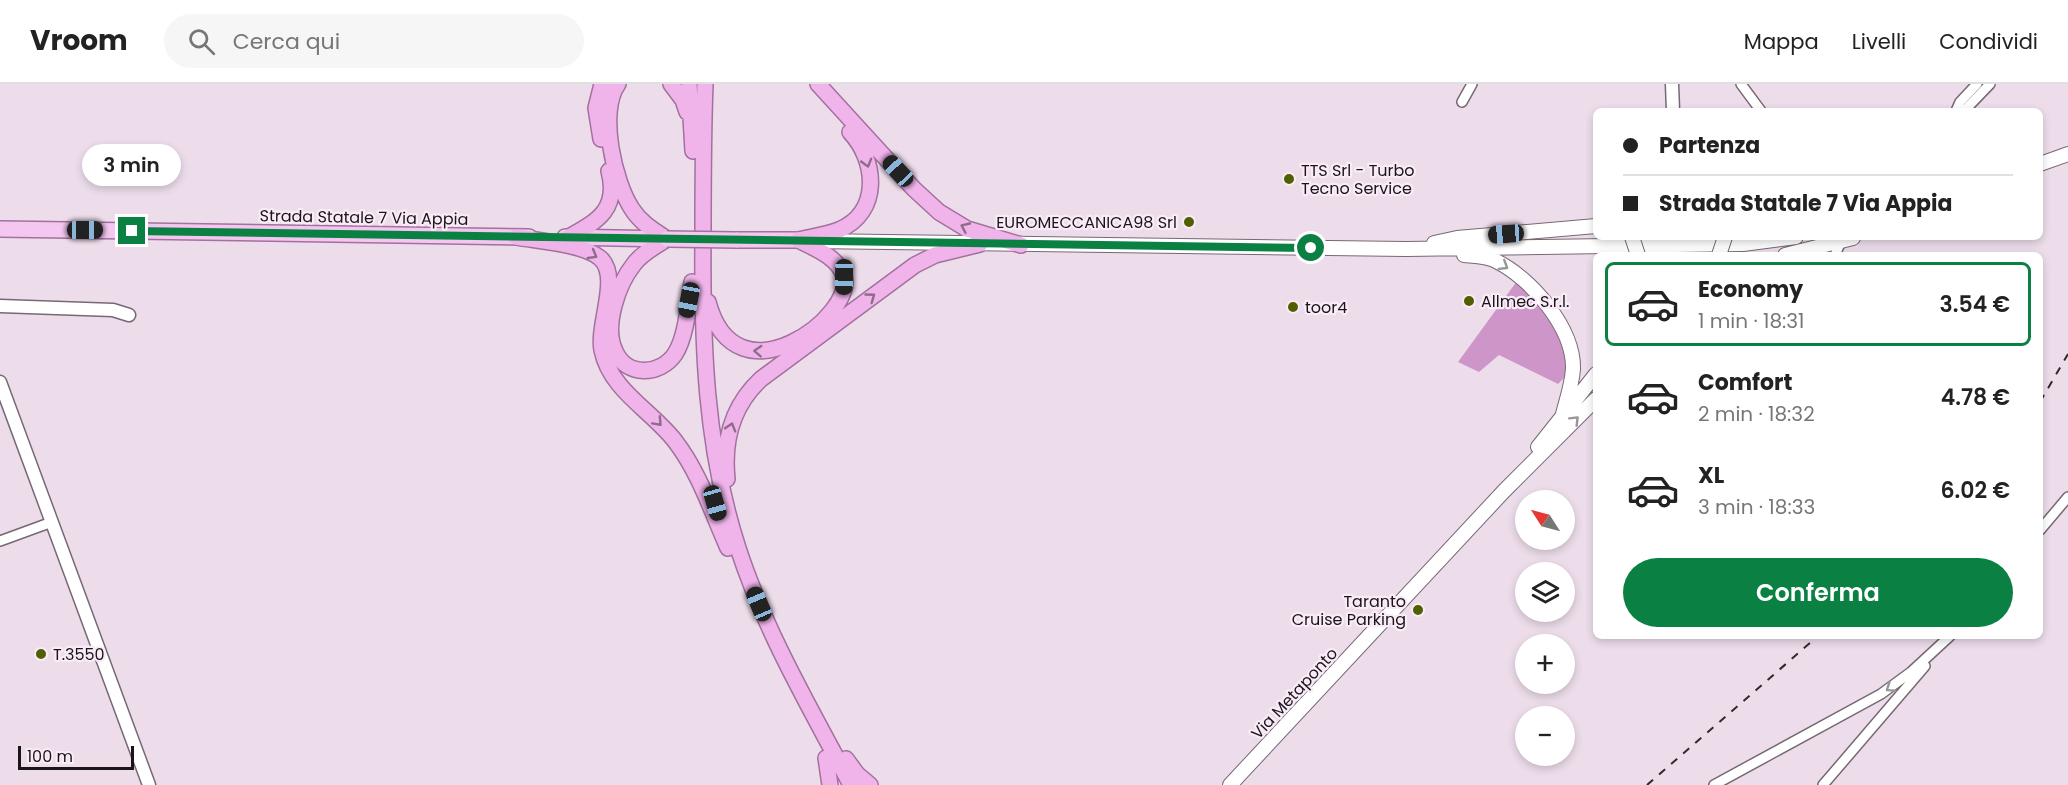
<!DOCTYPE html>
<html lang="it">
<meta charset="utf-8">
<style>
:root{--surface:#fff;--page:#f6f6f6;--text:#222;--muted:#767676;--line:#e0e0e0;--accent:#0b8043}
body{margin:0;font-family:Poppins,sans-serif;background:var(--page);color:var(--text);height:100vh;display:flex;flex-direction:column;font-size:22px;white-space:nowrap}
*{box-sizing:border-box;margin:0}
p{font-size:20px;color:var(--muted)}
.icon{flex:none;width:33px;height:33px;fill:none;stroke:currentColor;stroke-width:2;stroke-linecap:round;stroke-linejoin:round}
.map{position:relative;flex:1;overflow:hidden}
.details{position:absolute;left:1593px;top:168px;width:450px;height:387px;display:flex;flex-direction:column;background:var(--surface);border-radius:9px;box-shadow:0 3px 9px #0003}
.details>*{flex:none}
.hud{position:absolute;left:1593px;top:24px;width:450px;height:132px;border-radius:9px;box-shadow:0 3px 9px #0003;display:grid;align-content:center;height:132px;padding:0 30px;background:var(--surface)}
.needle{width:39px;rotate:306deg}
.controls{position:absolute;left:1515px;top:406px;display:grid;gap:12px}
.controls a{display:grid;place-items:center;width:60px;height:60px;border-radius:50%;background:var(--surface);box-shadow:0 3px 9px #0003;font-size:30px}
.scale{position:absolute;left:18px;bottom:15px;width:116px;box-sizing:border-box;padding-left:6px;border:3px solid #1a1519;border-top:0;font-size:16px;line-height:21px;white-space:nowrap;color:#1a1519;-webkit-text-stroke:4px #faebf8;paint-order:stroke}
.end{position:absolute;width:27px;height:27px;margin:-14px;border:8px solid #0b8043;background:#fff;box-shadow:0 0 0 3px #fff}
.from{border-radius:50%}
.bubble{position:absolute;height:42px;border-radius:21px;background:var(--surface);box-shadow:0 3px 9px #0003;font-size:20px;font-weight:600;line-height:42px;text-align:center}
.car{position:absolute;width:18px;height:36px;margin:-18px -9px;border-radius:8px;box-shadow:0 0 4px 2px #0007;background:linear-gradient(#222 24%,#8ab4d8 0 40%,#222 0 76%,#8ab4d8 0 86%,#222 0)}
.hud b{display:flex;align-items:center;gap:21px;height:57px;font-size:22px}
.hud b+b{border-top:2px solid var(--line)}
.hud i{width:15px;height:15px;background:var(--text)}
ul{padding:10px 0 0;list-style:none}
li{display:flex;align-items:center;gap:18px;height:84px;margin:0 12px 9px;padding:0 18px;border:3px solid transparent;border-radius:9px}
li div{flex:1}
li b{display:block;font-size:22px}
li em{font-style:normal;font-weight:600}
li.on{border-color:var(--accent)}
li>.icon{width:54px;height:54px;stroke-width:1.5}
.primary-button{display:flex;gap:12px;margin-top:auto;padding:12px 30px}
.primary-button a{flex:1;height:69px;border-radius:36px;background:var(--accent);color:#fff;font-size:24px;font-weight:600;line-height:69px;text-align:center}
header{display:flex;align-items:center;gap:36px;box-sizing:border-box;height:84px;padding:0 30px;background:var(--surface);border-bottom:2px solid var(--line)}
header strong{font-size:28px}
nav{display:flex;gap:33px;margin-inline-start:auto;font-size:21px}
.search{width:420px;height:54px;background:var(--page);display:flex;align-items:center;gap:15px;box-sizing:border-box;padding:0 21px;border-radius:33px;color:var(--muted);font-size:22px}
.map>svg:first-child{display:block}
.forest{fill:#ce95c9}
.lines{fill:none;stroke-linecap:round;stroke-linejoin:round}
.minor-casing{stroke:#766974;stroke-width:12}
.tertiary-casing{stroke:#766974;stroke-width:15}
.secondary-casing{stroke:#766974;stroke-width:16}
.primary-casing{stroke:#a2719e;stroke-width:18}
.trunk-casing{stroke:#a2719e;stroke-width:18}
.minor{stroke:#fff;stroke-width:9}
.tertiary{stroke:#fff;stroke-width:12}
.secondary{stroke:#fff;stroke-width:14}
.primary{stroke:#f4c7f0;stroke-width:15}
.trunk{stroke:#f0b4eb;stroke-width:15}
.rail{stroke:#2f292e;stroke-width:2;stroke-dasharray:8 8;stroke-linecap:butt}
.secondary-bridge-casing{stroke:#766974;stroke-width:16;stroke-linecap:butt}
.primary-bridge-casing{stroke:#a2719e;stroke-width:18;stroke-linecap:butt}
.secondary-bridge{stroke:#fff;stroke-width:14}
.primary-bridge{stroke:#f4c7f0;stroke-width:15}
.oneway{stroke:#906c8c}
.oneway2{stroke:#989698}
.route{stroke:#0b8043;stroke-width:8}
.poi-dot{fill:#505f00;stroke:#faebf8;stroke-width:2}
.labels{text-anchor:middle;stroke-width:4.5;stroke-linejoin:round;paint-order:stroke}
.poi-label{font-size:16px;fill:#1a1519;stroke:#faebf8;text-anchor:start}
.street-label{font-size:16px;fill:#1a1519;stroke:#faebf8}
</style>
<header>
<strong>Vroom</strong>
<div class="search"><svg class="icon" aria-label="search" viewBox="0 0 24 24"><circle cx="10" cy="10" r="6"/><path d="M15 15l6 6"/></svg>Cerca qui</div>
<nav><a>Mappa</a><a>Livelli</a><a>Condividi</a></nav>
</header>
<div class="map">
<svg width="2068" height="701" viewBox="0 0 2068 701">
<rect width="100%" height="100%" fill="#edddeb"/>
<!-- forest -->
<path class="forest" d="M1517 197 1556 241 1566 266 1565 293 1558 300 1499 271 1479 288 1458 278Z"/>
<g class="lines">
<defs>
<path id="minor" d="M1741 0 1761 27
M1462 18 1472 0
M1956 27 1960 18 1977 0
M1964 27 1990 0
M1835 171 1839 162
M2040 446 2068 413
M0 457 52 438
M1714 701 1881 610 1911 588 1950 552
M1823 701 1925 582"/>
<path id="tertiary" d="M1672 0 1673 27
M0 222 113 226 129 231
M0 298 149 701"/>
<path id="secondary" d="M2040 80 2068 70
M811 157 1406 165 1743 160 1796 153
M1434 159 1457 154 1596 142
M1464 171C1474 172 1487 172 1496 177 1531 194 1574 244 1573 285 1572 300 1567 315 1563 330
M1785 171 1853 154
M1538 363 1596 290
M1230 701 1504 407 1596 315"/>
<path id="primary" d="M0 145 529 153
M565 153 667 155
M736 156H798"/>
<path id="trunk" d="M618 0C598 27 614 98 632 125 641 139 653 146 667 155 656 162 642 169 634 180 618 200 603 242 615 267 626 293 660 292 675 270 687 251 688 220 692 198
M671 0 683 16 687 28
M689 0 693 67
M705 0C703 51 703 103 703 154 702 259 705 363 738 464 765 547 810 624 851 701
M818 0 914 105 939 128 967 145 1021 161
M601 55 596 24 602 0
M516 153C538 157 584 160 600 174 621 192 597 240 602 266 610 306 652 327 675 357 699 388 712 428 728 464
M569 153C598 137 619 125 609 87
M798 156C811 153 826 151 839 146 881 128 877 77 850 48
M708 218C736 323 856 231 844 192 838 173 814 164 798 156
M727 395C723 357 732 322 761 295L915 181 935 171 980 160
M826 674 830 701
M846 675 857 690 870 701"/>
</defs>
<!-- minor casing -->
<use href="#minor" class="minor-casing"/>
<!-- tertiary casing -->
<use href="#tertiary" class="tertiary-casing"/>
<!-- secondary casing -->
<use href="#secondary" class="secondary-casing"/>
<!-- primary casing -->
<use href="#primary" class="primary-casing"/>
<!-- trunk casing -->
<use href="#trunk" class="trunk-casing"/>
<!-- minor -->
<use href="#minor" class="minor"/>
<!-- tertiary -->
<use href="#tertiary" class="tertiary"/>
<!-- secondary -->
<use href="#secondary" class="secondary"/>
<!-- primary -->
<use href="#primary" class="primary"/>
<!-- trunk -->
<use href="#trunk" class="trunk"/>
<!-- rail -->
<path class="rail" d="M2040 318 2068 270
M1647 701 1818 552"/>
<defs>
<path id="secondary-bridge" d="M1632 153 1638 171
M1719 171 1725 153"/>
<path id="primary-bridge" d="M667 155 736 156"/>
</defs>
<!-- secondary-bridge casing -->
<use href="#secondary-bridge" class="secondary-bridge-casing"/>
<!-- primary-bridge casing -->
<use href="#primary-bridge" class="primary-bridge-casing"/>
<!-- secondary-bridge -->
<use href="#secondary-bridge" class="secondary-bridge"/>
<!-- primary-bridge -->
<use href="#primary-bridge" class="primary-bridge"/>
</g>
<!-- one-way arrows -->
<defs><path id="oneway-chevron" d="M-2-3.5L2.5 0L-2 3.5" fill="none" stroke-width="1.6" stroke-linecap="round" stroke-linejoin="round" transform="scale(1.5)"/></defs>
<g class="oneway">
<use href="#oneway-chevron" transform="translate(867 79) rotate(74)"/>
<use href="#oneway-chevron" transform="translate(965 143) rotate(-155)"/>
<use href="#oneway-chevron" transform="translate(593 171) rotate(30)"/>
<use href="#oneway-chevron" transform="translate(871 213) rotate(-36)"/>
<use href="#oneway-chevron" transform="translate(758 267) rotate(-177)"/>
<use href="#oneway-chevron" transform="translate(658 338) rotate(47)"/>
<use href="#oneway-chevron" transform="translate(731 343) rotate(-73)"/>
</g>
<g class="oneway2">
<use href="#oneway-chevron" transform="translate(1504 182) rotate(32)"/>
<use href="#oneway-chevron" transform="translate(1575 336) rotate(-45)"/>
<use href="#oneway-chevron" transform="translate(1890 604) rotate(146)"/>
</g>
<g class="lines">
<!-- route -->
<path class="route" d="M132 147 1311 164"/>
</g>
<!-- markers -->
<g class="poi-dot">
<circle cx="1289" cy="95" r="6"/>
<circle cx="1189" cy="138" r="6"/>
<circle cx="1469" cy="217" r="6"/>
<circle cx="1293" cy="223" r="6"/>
<circle cx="1418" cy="526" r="6"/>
<circle cx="41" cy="570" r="6"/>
</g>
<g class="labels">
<!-- poi labels -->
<g class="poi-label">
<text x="1301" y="92">TTS Srl - Turbo<tspan x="1301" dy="18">Tecno Service</tspan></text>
<text x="1177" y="144" text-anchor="end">EUROMECCANICA98 Srl</text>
<text x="1481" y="223">Allmec S.r.l.</text>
<text x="1305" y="229">toor4</text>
<text x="1406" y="523" text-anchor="end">Taranto<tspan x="1406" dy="18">Cruise Parking</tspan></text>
<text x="53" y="576">T.3550</text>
</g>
<!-- street labels -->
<g class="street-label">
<text transform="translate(364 133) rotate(1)" y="6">Strada Statale 7 Via Appia</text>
<text transform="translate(1294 609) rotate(-47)" y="6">Via Metaponto</text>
</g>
</g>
</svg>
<div class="controls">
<a><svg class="needle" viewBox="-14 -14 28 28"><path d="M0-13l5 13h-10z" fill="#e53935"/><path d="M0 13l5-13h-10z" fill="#767676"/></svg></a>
<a><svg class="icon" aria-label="layers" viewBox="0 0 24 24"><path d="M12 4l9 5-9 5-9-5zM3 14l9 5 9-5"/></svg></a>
<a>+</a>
<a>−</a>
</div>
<div class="scale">100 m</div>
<i class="end from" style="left:1311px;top:164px"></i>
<i class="end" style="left:132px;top:147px"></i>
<div class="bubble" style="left:82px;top:60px;width:99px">3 min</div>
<i class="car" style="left:898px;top:87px;rotate:317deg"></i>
<i class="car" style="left:85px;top:146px;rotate:90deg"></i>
<i class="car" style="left:1506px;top:150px;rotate:266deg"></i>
<i class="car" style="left:844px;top:193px;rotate:181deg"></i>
<i class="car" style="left:689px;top:216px;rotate:191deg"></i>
<i class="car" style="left:715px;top:419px;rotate:164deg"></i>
<i class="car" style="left:759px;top:520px;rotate:337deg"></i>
<div class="hud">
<b><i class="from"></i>Partenza</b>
<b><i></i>Strada Statale 7 Via Appia</b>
</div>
<section class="details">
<ul>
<li class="on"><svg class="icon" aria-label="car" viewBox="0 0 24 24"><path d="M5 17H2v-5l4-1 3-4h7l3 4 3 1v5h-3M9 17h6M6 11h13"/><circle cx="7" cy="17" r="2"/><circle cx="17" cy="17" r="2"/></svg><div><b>Economy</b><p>1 min · 18:31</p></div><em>3.54 €</em></li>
<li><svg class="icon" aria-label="car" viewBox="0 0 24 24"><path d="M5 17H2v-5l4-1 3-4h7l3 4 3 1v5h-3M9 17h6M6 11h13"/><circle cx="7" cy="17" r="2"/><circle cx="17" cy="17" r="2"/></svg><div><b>Comfort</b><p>2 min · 18:32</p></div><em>4.78 €</em></li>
<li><svg class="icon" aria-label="car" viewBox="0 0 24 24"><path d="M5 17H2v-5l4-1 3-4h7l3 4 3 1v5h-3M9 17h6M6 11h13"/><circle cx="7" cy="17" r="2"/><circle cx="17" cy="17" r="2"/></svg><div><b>XL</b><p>3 min · 18:33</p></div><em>6.02 €</em></li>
</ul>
<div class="primary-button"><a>Conferma</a></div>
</section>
</div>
